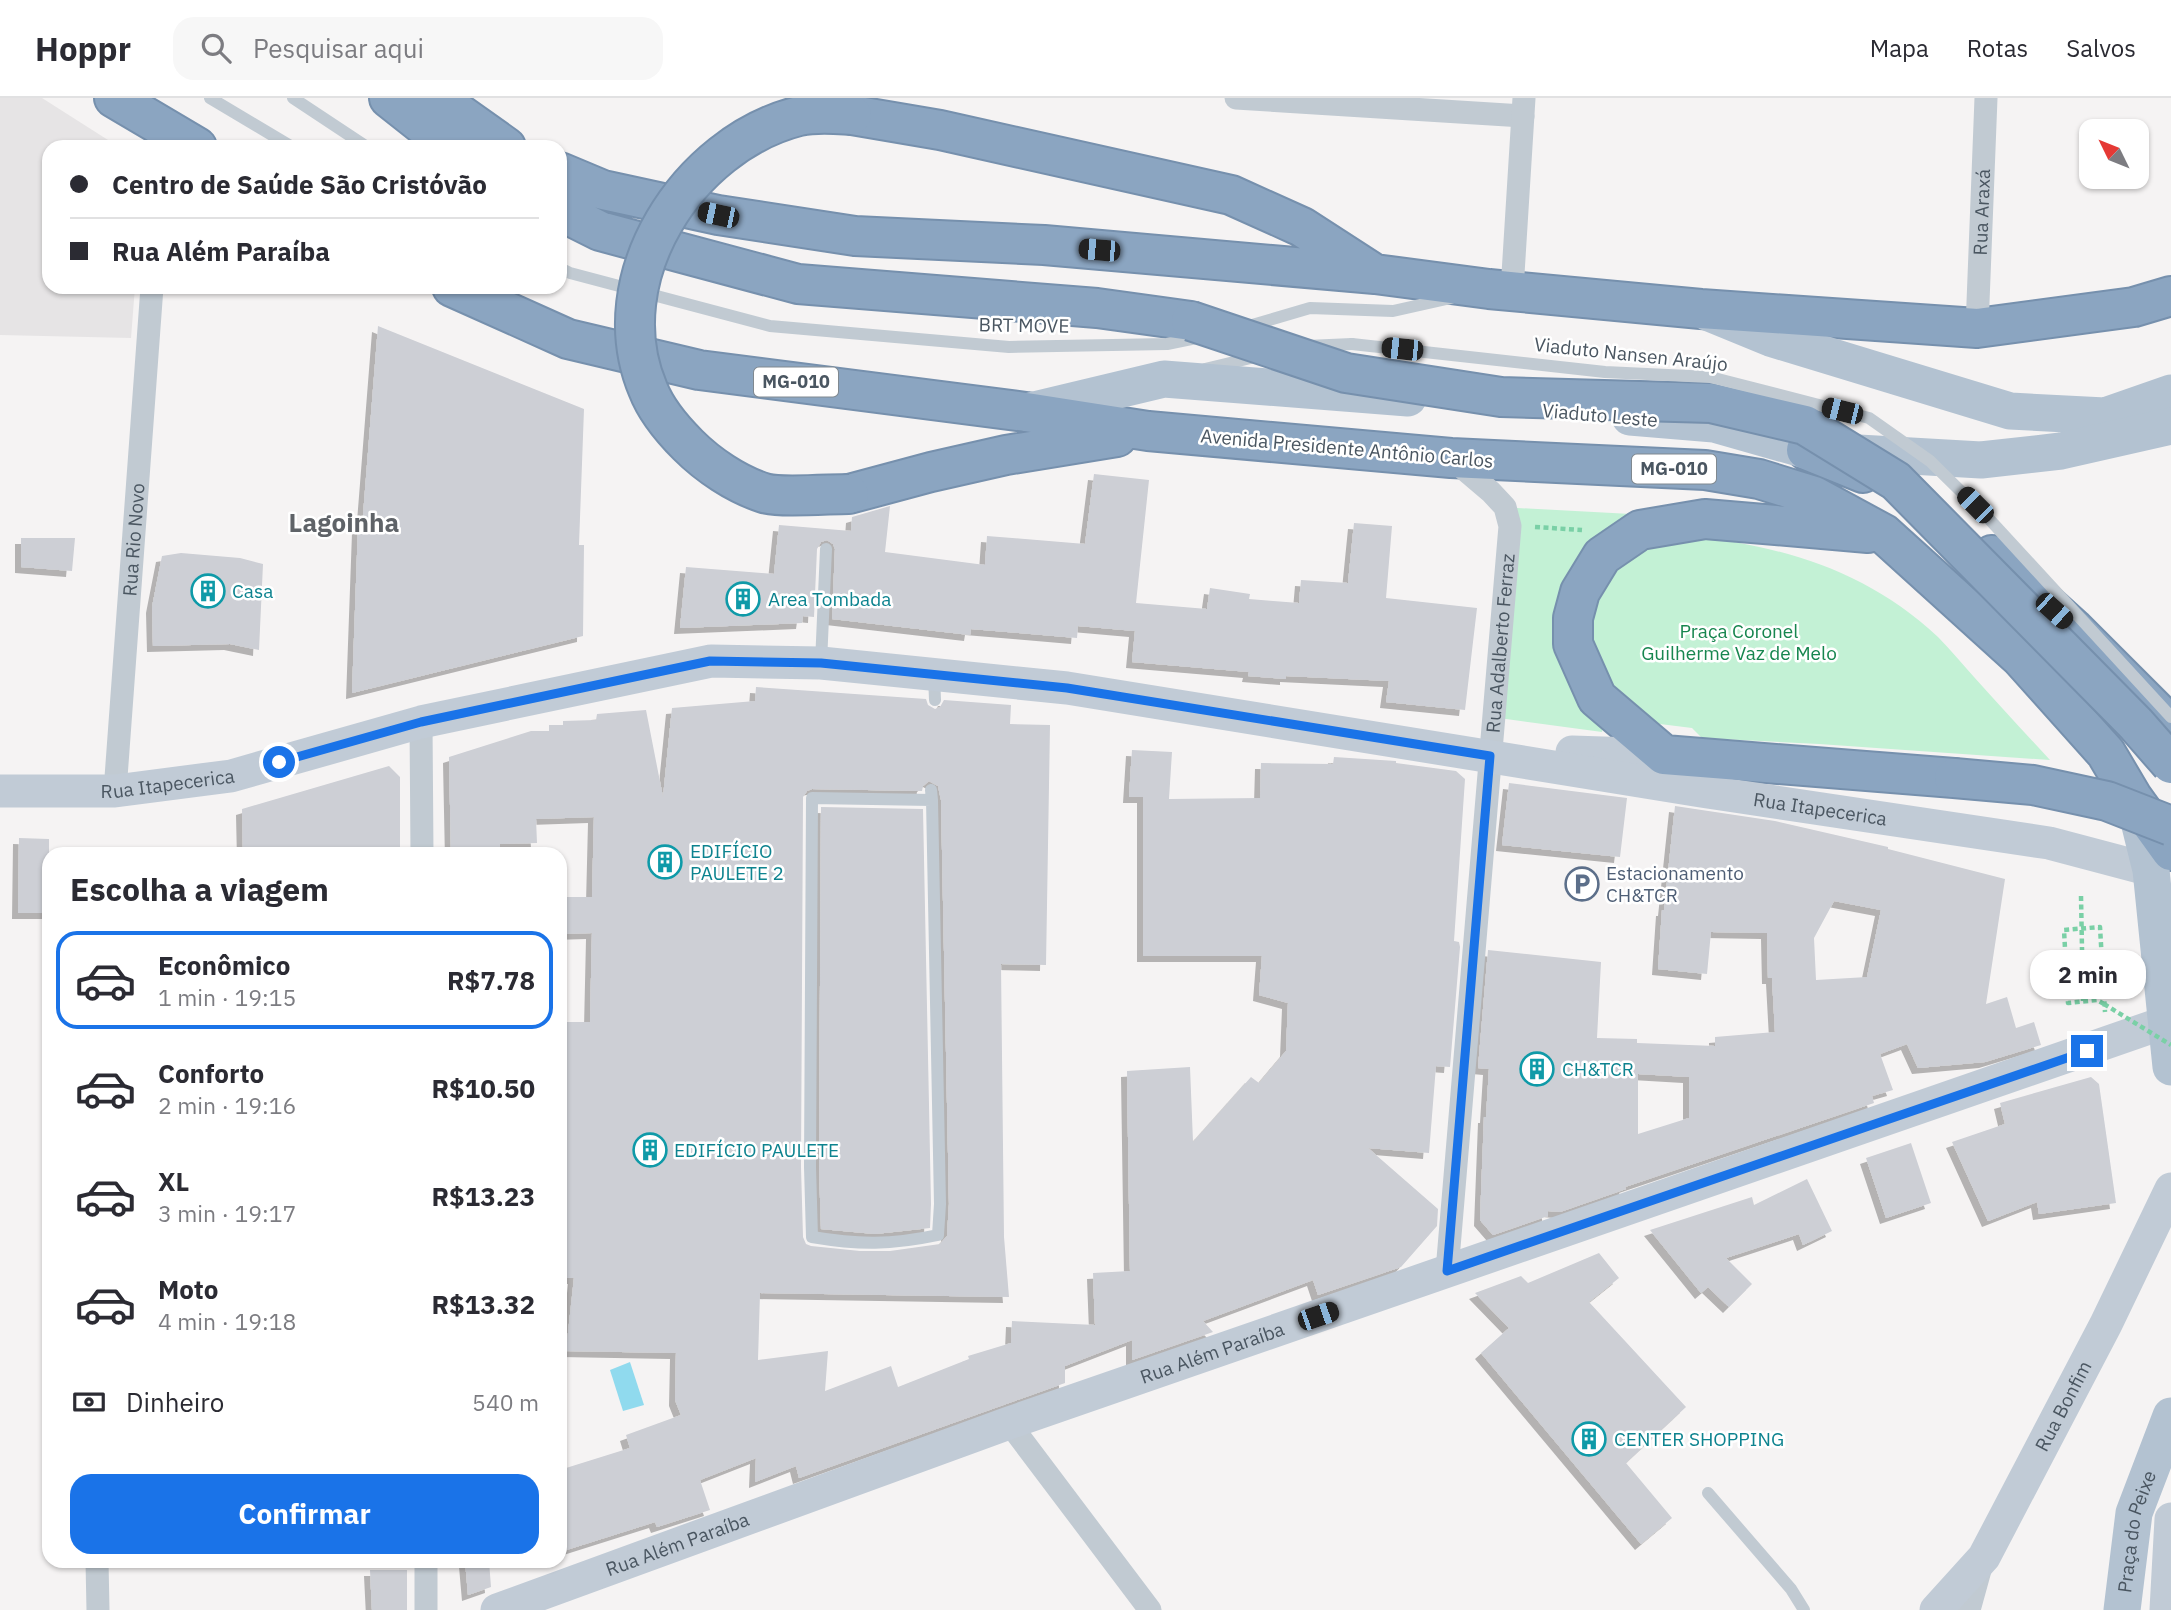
<!DOCTYPE html>
<html lang="pt">
<meta charset="utf-8">
<style>
:root{--surface:#fff;--page:#f7f7f7;--text:#2b2b33;--muted:#7c7c81;--line:#e1e1e2;--accent:#1a73e8}
body{margin:0;font-family:"IBM Plex Sans",sans-serif;background:var(--page);color:var(--text);height:100vh;display:flex;flex-direction:column;font-size:26px;white-space:nowrap}
*{box-sizing:border-box;margin:0}
p{font-size:23px;color:var(--muted)}
.icon{flex:none;width:38px;height:38px;fill:none;stroke:currentColor;stroke-width:2;stroke-linecap:round;stroke-linejoin:round}
.map{position:relative;flex:1;overflow:hidden}
.panel{position:absolute;left:42px;top:749px;width:525px;height:721px;display:flex;flex-direction:column;background:var(--surface);border-radius:21px;box-shadow:0 2px 5px #0004}
.panel>*{flex:none}
.banner{position:absolute;left:42px;top:42px;width:525px;height:154px;border-radius:21px;box-shadow:0 2px 5px #0004;display:grid;align-content:center;height:154px;padding:0 28px;background:var(--surface)}
.needle{width:46px;rotate:313deg}
.fabs{position:absolute;left:2079px;top:21px;display:grid;gap:14px}
.fabs a{display:grid;place-items:center;width:70px;height:70px;border-radius:14px;background:var(--surface);box-shadow:0 2px 5px #0004;font-size:35px}
.end{position:absolute;width:32px;height:32px;margin:-16px;border:9px solid #1a73e8;background:#fff;box-shadow:0 0 0 4px #fff}
.from{border-radius:50%}
.bubble{position:absolute;height:49px;border-radius:21px;background:var(--surface);box-shadow:0 2px 5px #0004;font-size:23px;font-weight:700;line-height:49px;text-align:center}
.car{position:absolute;width:21px;height:42px;margin:-21px -10px;border-radius:9px;box-shadow:0 0 5px 2px #0007;background:linear-gradient(#222 24%,#8ab4d8 0 40%,#222 0 76%,#8ab4d8 0 86%,#222 0)}
.banner b{display:flex;align-items:center;gap:24px;height:66px;font-size:26px}
.banner b+b{border-top:2px solid var(--line)}
.banner i{width:18px;height:18px;background:var(--text)}
ul{padding:0;list-style:none}
li{display:flex;align-items:center;gap:21px;height:98px;margin:0 14px 10px;padding:0 14px;border:4px solid transparent;border-radius:21px}
li div{flex:1}
li b{display:block;font-size:26px}
li em{font-style:normal;font-weight:700}
li.current{border-color:var(--accent)}
li>.icon{width:63px;height:63px;stroke-width:1.5}
h2{padding:0 28px;font-size:32px;line-height:84px}
.pay{display:flex;align-items:center;gap:18px;height:77px;padding:0 28px;font-size:26px}
.pay p{margin-inline-start:auto}
.cta{display:flex;gap:14px;margin-top:auto;padding:14px 28px}
.cta a{flex:1;height:80px;border-radius:21px;background:var(--accent);color:#fff;font-size:28px;font-weight:700;line-height:80px;text-align:center}
header{display:flex;align-items:center;gap:42px;box-sizing:border-box;height:98px;padding:0 35px;background:var(--surface);border-bottom:2px solid var(--line)}
header strong{font-size:33px}
nav{display:flex;gap:38px;margin-inline-start:auto;font-size:24px}
.search{width:490px;height:63px;background:var(--page);display:flex;align-items:center;gap:18px;box-sizing:border-box;padding:0 24px;border-radius:21px;color:var(--muted);font-size:26px}
.map>svg:first-child{display:block}
.education{fill:#e6e4e5}
.green{fill:#c3f1d5}
.water{fill:#90daee}
.building{fill:#cdcfd5;fill-rule:evenodd;filter:url(#shadow)}
.lines{fill:none;stroke-linecap:round;stroke-linejoin:round}
.highway-casing{stroke:#7690ad;stroke-width:42}
.path{stroke:#7ad0a6;stroke-width:4.5;stroke-dasharray:5 3.5;stroke-linecap:butt}
.lane{stroke:#c1cad2;stroke-width:12}
.street{stroke:#c1cad2;stroke-width:23}
.secondary{stroke:#c1cbd6;stroke-width:33}
.primary{stroke:#b3c2d1;stroke-width:37}
.highway{stroke:#8ba5c1;stroke-width:38}
.highway-bridge-casing{stroke:#7690ad;stroke-width:42;stroke-linecap:butt}
.path-bridge{stroke:#7ad0a6;stroke-width:4.5;stroke-dasharray:5 3.5;stroke-linecap:butt}
.lane-bridge{stroke:#c1cad2;stroke-width:12}
.highway-bridge{stroke:#8ba5c1;stroke-width:38}
.route{stroke:#1a73e8;stroke-width:9}
.labels{text-anchor:middle;stroke-width:5;stroke-linejoin:round;paint-order:stroke}
.shield{fill:#fff;stroke:#808990;stroke-width:2}
.shield-label{font-size:18px;font-weight:bold;fill:#4a5661}
.street-label{font-size:19px;fill:#4a5661;stroke:#fff}
.culture-label{font-size:19px;fill:#0d838f;stroke:#fff;text-anchor:start}
.park-label{font-size:19px;fill:#17864f;stroke:#fff}
.service-label{font-size:19px;fill:#4e5e75;stroke:#fff;text-anchor:start}
.district-label{font-size:26px;font-weight:bold;fill:#5f6368;stroke:#fff}
</style>
<header>
<strong>Hoppr</strong>
<div class="search"><svg class="icon" aria-label="search" viewBox="0 0 24 24"><circle cx="10" cy="10" r="6"/><path d="M15 15l6 6"/></svg>Pesquisar aqui</div>
<nav><a>Mapa</a><a>Rotas</a><a>Salvos</a></nav>
</header>
<div class="map">
<svg width="2171" height="1512" viewBox="0 0 2171 1512">
<defs>
<filter id="shadow"><feDropShadow dx="-6" dy="6" stdDeviation="0" flood-color="#0004"/></filter>
</defs>
<rect width="100%" height="100%" fill="#f5f3f3"/>
<!-- education -->
<path class="education" d="M0 0H42L119 49H49V189H135L131 240 0 237Z"/>
<!-- green -->
<path class="green" d="M1517 410 1631 416 1574 472 1604 623 1602 634 1499 620Z
M1690 438C1784 448 1867 473 1938 539 1951 552 1962 566 1974 579 1999 607 2025 635 2050 662L1819 646 1702 640 1692 630 1644 624 1598 577 1586 515 1626 454Z"/>
<!-- water -->
<path class="water" d="M630 1264 644 1307 623 1313 610 1272Z"/>
<!-- building -->
<path class="building" d="M378 228 584 311 579 447H584L583 538 352 595 358 429 362 430Z
M1094 376 1149 382 1136 505 1207 511 1210 490 1250 496 1249 501 1299 505 1301 482 1348 485 1354 425 1392 428 1386 500 1477 510 1465 612 1386 604 1389 583 1286 578V581L1248 578 1249 574 1132 564 1135 533 1078 528 1077 540 971 531 970 537 832 521 835 451 833 446 827 442 821 444 817 451 814 519 803 518 802 525 680 530 686 469 774 476 779 427 851 433 852 419 890 408 885 454 985 467 987 438 1085 446Z
M21 440H75L72 473 21 469Z
M181 455 240 460 263 466 259 552 230 546 153 548 152 509 162 458Z
M756 589 926 601 928 607 935 611 940 609 944 602 1011 607 1010 626 1050 627 1046 867 1001 866 1004 1139 1009 1199 760 1195 758 1262 828 1253 825 1293 891 1268 898 1289 969 1261 968 1258 1011 1245 1012 1223 1095 1227 1093 1175 1130 1173 1127 973 1190 969 1193 1044 1251 979 1259 985 1286 953 1288 905 1259 897 1262 858H1143V699H1129L1132 652 1172 654 1169 701 1260 700 1261 665 1333 666 1334 659 1396 663V665L1456 673 1465 681 1454 843 1459 844 1460 849 1450 969 1436 968 1429 1055 1368 1050 1438 1111 1437 1128 1401 1169 1318 1197 1313 1182 1203 1223 1213 1234 1132 1262V1242L1065 1268V1285L799 1380 796 1368 755 1384 756 1360 700 1382 710 1412 657 1429 655 1424 560 1454V1415L563 1414 566 1370 630 1350 626 1337 681 1317 675 1302 676 1255 566 1253 574 1180H560V924H590L592 835 560 836V799H592L594 719 536 721 537 745 500 746V756H451L449 659 531 633H549V627H563V623L596 622 597 616 646 612 663 699 672 610 755 603ZM929 683 938 688 941 702 949 1106 947 1138 940 1146 890 1153H860L811 1148 806 1146 803 1139 801 1069 803 699 807 693 812 691 922 693 923 688Z
M389 668 400 679V753L383 756H243L242 711Z
M1509 685 1627 700 1620 759 1502 747Z
M1675 708 1775 723 1888 749V751L2005 781 1986 906 2007 899 2016 930 2034 924 2041 947 1985 964 1918 970 1907 946 1880 956 1893 992 1872 998 1874 1005 1625 1089 1626 1091 1560 1114 1548 1113V1118L1493 1137 1480 1122 1484 1019H1486L1489 971 1478 970 1488 852 1601 864 1597 940 1637 941V945L1715 948V939L1775 934 1772 880H1768L1767 835 1711 834 1707 876 1658 871 1662 812H1664ZM1834 803 1881 812 1867 879 1816 882 1814 840ZM1638 976 1689 979V1020L1638 1036Z
M821 709 923 711 931 1106 930 1130 875 1136 821 1131 819 1069Z
M19 740 49 741V815H18Z
M2091 979 2099 986 2116 1105 2039 1116 2037 1104 1988 1123 1952 1044 2005 1026 2000 1005Z
M1911 1045 1931 1105 1886 1120 1866 1060Z
M1807 1081 1832 1133 1803 1147 1799 1136 1726 1160 1752 1186 1729 1209 1708 1189 1701 1195 1650 1132 1752 1099 1754 1107Z
M1599 1155 1619 1180 1589 1204 1686 1309 1626 1365 1672 1420 1641 1446 1481 1255 1509 1230 1475 1195 1521 1178 1528 1185Z
M465 1463H489L491 1489 468 1497Z
M370 1472H407V1512H372Z"/>
<g class="lines">
<defs>
<path id="highway" d="M114 0 197 49
M389 0 451 49
M437 0 506 49
M852 17 940 32 1231 97 1302 129 1370 173
M560 74 603 92 718 117 855 138 1044 147 1375 176 1489 191 1701 211 1977 230 2134 209 2171 198
M560 113 600 133 798 186 1097 210 1191 223
M452 189 568 241 699 272 1026 314 1148 333 1451 360 1705 372 1759 381 1814 398 1884 436 2021 560 2106 655 2132 699 2171 753
M1806 352 1863 375
M849 396 931 374 1006 357 1117 339
M1868 435 1705 421 1640 432 1602 458 1580 494 1573 520V546L1597 600 1664 657 1954 680
M1992 457 2074 531 2171 628"/>
</defs>
<!-- highway casing -->
<use href="#highway" class="highway-casing"/>
<!-- path -->
<path class="path" d="M1535 429 1582 432
M2081 798 2083 903
M2104 906 2097 902 2068 905 2064 832 2100 829 2105 914"/>
<!-- lane -->
<path class="lane" d="M210 0 292 49
M293 0 367 49
M560 170 570 175 770 228 1009 249 1167 246 1201 239
M1242 230 1310 210 1393 213 1451 200
M1307 248 1352 246
M1205 271 1259 258
M821 565 826 451
M934 577 935 602
M931 692 932 702 940 1106 938 1137C891 1147 859 1147 812 1139L810 1069 812 700 932 702
M1708 1395 1791 1491 1804 1512"/>
<!-- street -->
<g class="street">
<path d="M1236 0 1523 18"/>
<path d="M1512 192 1524 0"/>
<path id="s1" d="M1977 230 1986 0"/>
<path d="M421 624 422 756"/>
<path id="s2" d="M115 693 152 189"/>
<path id="s3" d="M1447 1173 1510 428 1505 409 1491 394 1451 360"/>
<path d="M1009 1325 1150 1512"/>
<path d="M97 1463 98 1512"/>
<path d="M426 1463V1512"/>
<path d="M1969 1512 1982 1465"/>
</g>
<!-- secondary -->
<g class="secondary">
<path d="M1572 654 1664 657"/>
<path id="s4" d="M0 693H115L231 678 421 624 711 563 821 565 1067 590 1701 693 2049 745 2151 772"/>
<path id="s5" d="M497 1512 1009 1325 2166 924"/>
<path id="s6" d="M1936 1512 1984 1459 2106 1226 2171 1091"/>
<path d="M2166 1512 2171 1421"/>
</g>
<!-- primary -->
<g class="primary">
<path d="M1709 215 1770 240 2010 313 2105 318 2171 295"/>
<path d="M1026 314 1164 281 1408 300"/>
<path d="M1630 319 1714 326 1806 352 1981 362 2061 353 2171 328"/>
<path d="M2134 703 2151 772 2171 969"/>
<path id="s7" d="M2122 1512 2134 1415 2171 1318"/>
</g>
<!-- highway -->
<use href="#highway" class="highway"/>
<defs>
<path id="highway-bridge" d="M1191 223 1346 275 1501 299 1711 305 1805 327 1896 383 2136 626 2171 666
M849 396C830 396 779 400 764 395 736 386 708 367 688 347 672 331 656 312 648 291 601 180 688 46 799 18 817 14 835 16 852 17
M1954 680 2033 687 2107 703 2171 728"/>
</defs>
<!-- highway-bridge casing -->
<use href="#highway-bridge" class="highway-bridge-casing"/>
<!-- path-bridge -->
<path class="path-bridge" d="M2104 906 2171 947"/>
<!-- lane-bridge -->
<path class="lane-bridge" d="M1352 246 1605 274 1710 279 1869 320 1930 363 1990 422 2171 619"/>
<!-- highway-bridge -->
<use href="#highway-bridge" class="highway-bridge"/>
</g>
<g class="lines">
<!-- route -->
<path class="route" d="M279 664 421 624 710 563 821 565 1067 590 1490 658 1447 1173 2087 953"/>
</g>
<!-- icons -->
<defs>
<symbol id="building-ring" viewBox="-11 -11 22 22"><circle r="9.5" fill="#fff" stroke="#0f9aa8" stroke-width="1.5"/><path d="M-4-6H4V6H1V3H-1V6H-4ZM-2.5-4.3h1.7v1.8h-1.7ZM.8-4.3h1.7v1.8H.8ZM-2.5-1h1.7V.8h-1.7ZM.8-1h1.7V.8H.8Z" fill="#0f9aa8"/></symbol>
<symbol id="parking-ring" viewBox="-11 -11 22 22"><circle r="9.5" fill="#fff" stroke="#5c6f8a" stroke-width="1.5"/><path d="M-3.5-5.5H1a3.5 3.5 0 0 1 0 7H-1V5.5H-3.5ZM-1-3.4V-.6H.8a1.4 1.4 0 0 0 0-2.8Z" fill="#5c6f8a"/></symbol>
</defs>
<g fill-rule="evenodd">
<use href="#building-ring" x="189" y="474" width="38" height="38"/>
<use href="#building-ring" x="724" y="482" width="38" height="38"/>
<use href="#building-ring" x="646" y="745" width="38" height="38"/>
<use href="#parking-ring" x="1563" y="767" width="38" height="38"/>
<use href="#building-ring" x="1518" y="952" width="38" height="38"/>
<use href="#building-ring" x="631" y="1033" width="38" height="38"/>
<use href="#building-ring" x="1570" y="1322" width="38" height="38"/>
</g>
<g class="labels">
<!-- shield labels -->
<g class="shield">
<rect x="754" y="269.5" width="84" height="29" rx="5"/>
<rect x="1632" y="356.5" width="84" height="29" rx="5"/>
</g>
<g class="shield-label">
<text x="796" y="290">MG-010</text>
<text x="1674" y="377">MG-010</text>
</g>
<!-- street labels -->
<g class="street-label">
<text dy="7" stroke="none"><textPath href="#s1" startOffset="116">Rua Araxá</textPath></text>
<text transform="translate(1024 227) rotate(1)" y="7">BRT MOVE</text>
<text transform="translate(1631 256) rotate(6)" y="7">Viaduto Nansen Araújo</text>
<text transform="translate(1600 317) rotate(5)" y="7">Viaduto Leste</text>
<text transform="translate(1347 350) rotate(5)" y="7">Avenida Presidente Antônio Carlos</text>
<text dy="7" stroke="none"><textPath href="#s2" startOffset="252">Rua Rio Novo</textPath></text>
<text dy="7" stroke="none"><textPath href="#s3" startOffset="630">Rua Adalberto Ferraz</textPath></text>
<text dy="7" stroke="none"><textPath href="#s4" startOffset="168">Rua Itapecerica</textPath></text>
<text dy="7" stroke="none"><textPath href="#s4" startOffset="1846">Rua Itapecerica</textPath></text>
<text dy="7" stroke="none"><textPath href="#s5" startOffset="760">Rua Além Paraíba</textPath></text>
<text dy="7" stroke="none"><textPath href="#s6" startOffset="242">Rua Bonfim</textPath></text>
<text dy="7" stroke="none"><textPath href="#s7" startOffset="80">Praça do Peixe</textPath></text>
<text dy="7" stroke="none"><textPath href="#s5" startOffset="192">Rua Além Paraíba</textPath></text>
</g>
<!-- culture labels -->
<g class="culture-label">
<text x="232" y="500">Casa</text>
<text x="768" y="508">Area Tombada</text>
<text x="690" y="760">EDIFÍCIO<tspan x="690" dy="22">PAULETE 2</tspan></text>
<text x="1562" y="978">CH&amp;TCR</text>
<text x="674" y="1059">EDIFÍCIO PAULETE</text>
<text x="1614" y="1348">CENTER SHOPPING</text>
</g>
<!-- park labels -->
<g class="park-label">
<text x="1739" y="540">Praça Coronel<tspan x="1739" dy="22">Guilherme Vaz de Melo</tspan></text>
</g>
<!-- service labels -->
<g class="service-label">
<text x="1606" y="782">Estacionamento<tspan x="1606" dy="22">CH&amp;TCR</tspan></text>
</g>
<!-- district labels -->
<g class="district-label">
<text x="344" y="434">Lagoinha</text>
</g>
</g>
</svg>
<div class="fabs">
<a><svg class="needle" viewBox="-14 -14 28 28"><path d="M0-13l5 13h-10z" fill="#e53935"/><path d="M0 13l5-13h-10z" fill="#7c7c81"/></svg></a>
</div>
<i class="end from" style="left:279px;top:664px"></i>
<i class="end" style="left:2087px;top:953px"></i>
<div class="bubble" style="left:2030px;top:852px;width:116px">2 min</div>
<i class="car" style="left:718px;top:117px;rotate:282deg"></i>
<i class="car" style="left:1099px;top:152px;rotate:275deg"></i>
<i class="car" style="left:1402px;top:251px;rotate:276deg"></i>
<i class="car" style="left:1842px;top:313px;rotate:284deg"></i>
<i class="car" style="left:1975px;top:407px;rotate:315deg"></i>
<i class="car" style="left:2054px;top:513px;rotate:132deg"></i>
<i class="car" style="left:1318px;top:1218px;rotate:71deg"></i>
<div class="banner">
<b><i class="from"></i>Centro de Saúde São Cristóvão</b>
<b><i></i>Rua Além Paraíba</b>
</div>
<section class="panel">
<h2>Escolha a viagem</h2>
<ul>
<li class="current"><svg class="icon" aria-label="car" viewBox="0 0 24 24"><path d="M5 17H2v-5l4-1 3-4h7l3 4 3 1v5h-3M9 17h6M6 11h13"/><circle cx="7" cy="17" r="2"/><circle cx="17" cy="17" r="2"/></svg><div><b>Econômico</b><p>1 min · 19:15</p></div><em>R$7.78</em></li>
<li><svg class="icon" aria-label="car" viewBox="0 0 24 24"><path d="M5 17H2v-5l4-1 3-4h7l3 4 3 1v5h-3M9 17h6M6 11h13"/><circle cx="7" cy="17" r="2"/><circle cx="17" cy="17" r="2"/></svg><div><b>Conforto</b><p>2 min · 19:16</p></div><em>R$10.50</em></li>
<li><svg class="icon" aria-label="car" viewBox="0 0 24 24"><path d="M5 17H2v-5l4-1 3-4h7l3 4 3 1v5h-3M9 17h6M6 11h13"/><circle cx="7" cy="17" r="2"/><circle cx="17" cy="17" r="2"/></svg><div><b>XL</b><p>3 min · 19:17</p></div><em>R$13.23</em></li>
<li><svg class="icon" aria-label="car" viewBox="0 0 24 24"><path d="M5 17H2v-5l4-1 3-4h7l3 4 3 1v5h-3M9 17h6M6 11h13"/><circle cx="7" cy="17" r="2"/><circle cx="17" cy="17" r="2"/></svg><div><b>Moto</b><p>4 min · 19:18</p></div><em>R$13.32</em></li>
</ul>
<div class="pay"><svg class="icon" aria-label="cash" viewBox="0 0 24 24"><path d="M3 7h18v10H3z"/><circle cx="12" cy="12" r="2"/></svg>Dinheiro<p>540 m</p></div>
<div class="cta"><a>Confirmar</a></div>
</section>
</div>
